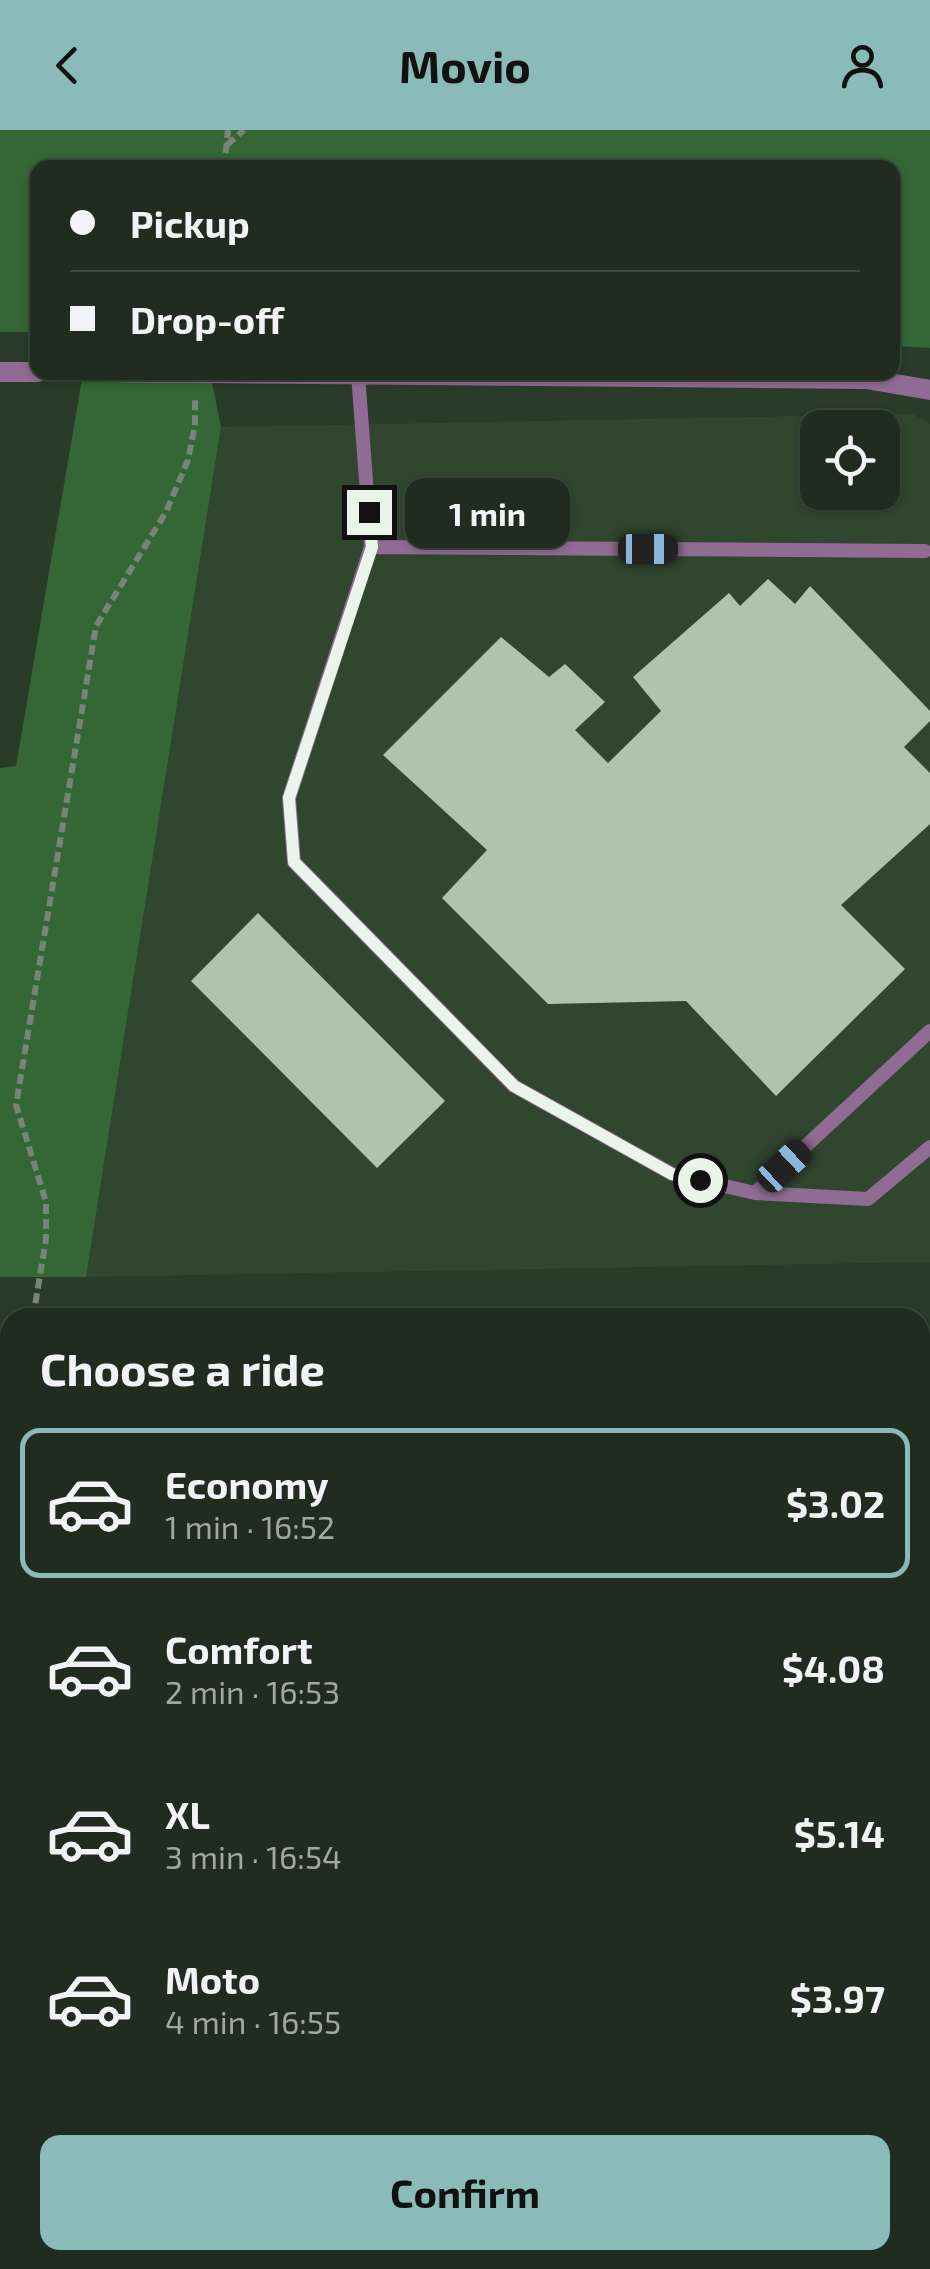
<!DOCTYPE html>
<meta charset="utf-8">
<style>
:root{--surface:#202c1f;--page:#2d382c;--text:#f1f3f6;--muted:#a2a7a4;--line:#3d483d;--accent:#8bbbb9}
body{margin:0;font-family:"Exo 2",sans-serif;background:var(--page);color:var(--text);height:100vh;display:flex;flex-direction:column;font-size:38px;white-space:nowrap}
*{box-sizing:border-box;margin:0}
p{font-size:32px;color:var(--muted)}
.icon{flex:none;width:55px;height:55px;fill:none;stroke:currentColor;stroke-width:2;stroke-linecap:round;stroke-linejoin:round}
.map{position:relative;flex:1;overflow:hidden}
.details{position:absolute;left:0px;top:1178px;width:930px;height:962px;display:flex;flex-direction:column;background:var(--surface);border-radius:30px 30px 0 0;box-shadow:0 2px 8px #0004,0 0 0 2px var(--line)}
.details>*{flex:none}
.guide{position:absolute;left:30px;top:30px;width:870px;height:220px;border-radius:20px;box-shadow:0 2px 8px #0004,0 0 0 2px var(--line);display:grid;align-content:center;height:220px;padding:0 40px;background:var(--surface)}
.tools{position:absolute;left:800px;top:280px;display:grid;gap:20px}
.tools a{display:grid;place-items:center;width:100px;height:100px;border-radius:20px;background:var(--surface);box-shadow:0 2px 8px #0004,0 0 0 2px var(--line);font-size:50px}
.end{position:absolute;width:45px;height:45px;margin:-22px;border:12px solid #eaf5e9;background:#111;box-shadow:0 0 0 5px #111}
.from{border-radius:50%}
.bubble{position:absolute;height:70px;border-radius:20px;background:var(--surface);box-shadow:0 2px 8px #0004,0 0 0 2px var(--line);font-size:32px;font-weight:700;line-height:70px;text-align:center}
.car{position:absolute;width:30px;height:60px;margin:-30px -15px;border-radius:12px;box-shadow:0 0 8px 2px #0007;background:linear-gradient(#222 24%,#8ab4d8 0 40%,#222 0 76%,#8ab4d8 0 86%,#222 0)}
.guide b{display:flex;align-items:center;gap:35px;height:95px;font-size:38px}
.guide b+b{border-top:2px solid var(--line)}
.guide i{width:25px;height:25px;background:var(--text)}
ul{padding:0;list-style:none}
li{display:flex;align-items:center;gap:30px;height:150px;margin:0 20px 15px;padding:0 20px;border:5px solid transparent;border-radius:20px}
li div{flex:1}
li b{display:block;font-size:38px}
li em{font-style:normal;font-weight:700}
li.current{border-color:var(--accent)}
li>.icon{width:90px;height:90px;stroke-width:1.5}
h2{padding:0 40px;font-size:45px;line-height:120px}
.primary-button{display:flex;gap:20px;margin-top:auto;padding:20px 40px}
.primary-button a{flex:1;height:115px;border-radius:20px;background:var(--accent);color:#111;font-size:40px;font-weight:700;line-height:115px;text-align:center}
header{display:flex;justify-content:space-between;align-items:center;height:130px;padding:0 40px;background:var(--accent);color:#111;font-size:45px;font-weight:700}
.map>svg:first-child{display:block}
.built{fill:#30462f;fill-rule:evenodd}
.green{fill:#356635}
.building{fill:#afc4ae}
.lines{fill:none;stroke-linecap:round;stroke-linejoin:round}
.path{stroke:#768575;stroke-width:6;stroke-dasharray:10 5;stroke-linecap:butt}
.service{stroke:#906b93;stroke-width:14}
.minor{stroke:#906b93;stroke-width:20}
.motorway{stroke:#f8c1fd;stroke-width:30}
.path-bridge{stroke:#768575;stroke-width:6;stroke-dasharray:10 5;stroke-linecap:butt}
.route{stroke:#eaf5e9;stroke-width:12}
</style>
<header><svg class="icon" aria-label="back" viewBox="0 0 24 24"><path d="M15 5l-7 7 7 7"/></svg>Movio<svg class="icon" aria-label="person" viewBox="0 0 24 24"><circle cx="12" cy="8" r="4"/><path d="M4 21q1-7 8-7t8 7"/></svg></header>
<div class="map">
<svg width="930" height="2139" viewBox="0 0 930 2139">
<rect width="100%" height="100%" fill="#2a3b29"/>
<!-- built -->
<path class="built" d="M913 284 930 294V1132L86 1147 221 297ZM818 298H882V362H818Z"/>
<!-- green -->
<path class="green" d="M0 0H930V218L893 216 892 38H38L37 202H0Z
M83 243H210L221 297 86 1147H0V638L16 636Z
M10 1382V1547L0 1546V1384Z
M920 1387H930V1479H920Z"/>
<!-- building -->
<path class="building" d="M768 449 795 474 810 456 930 581V591L904 617 930 643V694L841 775 905 839 776 966 686 871 548 874 442 768 487 720 383 625 501 507 549 547 565 534 605 572 575 600 608 633 661 581 633 547 729 463 740 476Z
M258 783 445 971 377 1038 191 851Z"/>
<g class="lines">
<!-- path -->
<path class="path" d="M227 15 244 0
M224 38 228 0
M33 1188 46 1109V1072L16 975 96 496 166 382 188 330 195 295V266
M920 1457H930
M0 1494 10 1492"/>
<!-- service -->
<path class="service" d="M358 244 371 417 289 668 294 732 514 956 672 1044 755 1063 868 1069 930 1017
M371 417 925 421
M755 1063 930 901
M0 1895 10 1788
M0 2043 10 2045
M281 2130V2139
M532 2139 533 2130"/>
<!-- minor -->
<path class="minor" d="M0 242H38
M94 242 866 249 930 260
M925 2139 930 1759"/>
<!-- motorway -->
<path class="motorway" d="M0 1225 10 1226
M920 1263H930
M0 1269H10
M0 1325H10
M920 1347H930
M0 1362 10 1361"/>
<!-- path-bridge -->
<path class="path-bridge" d="M0 1384 10 1324"/>
</g>
<g class="lines">
<!-- route -->
<path class="route" d="M369 382 372 417 289 668 294 732 514 956 672 1044 700 1050"/>
</g>
</svg>
<div class="tools">
<a><svg class="icon" aria-label="locate" viewBox="0 0 24 24"><circle cx="12" cy="12" r="6"/><path d="M12 2v4M12 18v4M2 12h4M18 12h4"/></svg></a>
</div>
<i class="end from" style="left:700px;top:1050px"></i>
<i class="end" style="left:369px;top:382px"></i>
<div class="bubble" style="left:405px;top:348px;width:165px">1 min</div>
<i class="car" style="left:648px;top:419px;rotate:90deg"></i>
<i class="car" style="left:784px;top:1036px;rotate:47deg"></i>
<div class="guide">
<b><i class="from"></i>Pickup</b>
<b><i></i>Drop-off</b>
</div>
<section class="details">
<h2>Choose a ride</h2>
<ul>
<li class="current"><svg class="icon" aria-label="car" viewBox="0 0 24 24"><path d="M5 17H2v-5l4-1 3-4h7l3 4 3 1v5h-3M9 17h6M6 11h13"/><circle cx="7" cy="17" r="2"/><circle cx="17" cy="17" r="2"/></svg><div><b>Economy</b><p>1 min · 16:52</p></div><em>$3.02</em></li>
<li><svg class="icon" aria-label="car" viewBox="0 0 24 24"><path d="M5 17H2v-5l4-1 3-4h7l3 4 3 1v5h-3M9 17h6M6 11h13"/><circle cx="7" cy="17" r="2"/><circle cx="17" cy="17" r="2"/></svg><div><b>Comfort</b><p>2 min · 16:53</p></div><em>$4.08</em></li>
<li><svg class="icon" aria-label="car" viewBox="0 0 24 24"><path d="M5 17H2v-5l4-1 3-4h7l3 4 3 1v5h-3M9 17h6M6 11h13"/><circle cx="7" cy="17" r="2"/><circle cx="17" cy="17" r="2"/></svg><div><b>XL</b><p>3 min · 16:54</p></div><em>$5.14</em></li>
<li><svg class="icon" aria-label="car" viewBox="0 0 24 24"><path d="M5 17H2v-5l4-1 3-4h7l3 4 3 1v5h-3M9 17h6M6 11h13"/><circle cx="7" cy="17" r="2"/><circle cx="17" cy="17" r="2"/></svg><div><b>Moto</b><p>4 min · 16:55</p></div><em>$3.97</em></li>
</ul>
<div class="primary-button"><a>Confirm</a></div>
</section>
</div>
